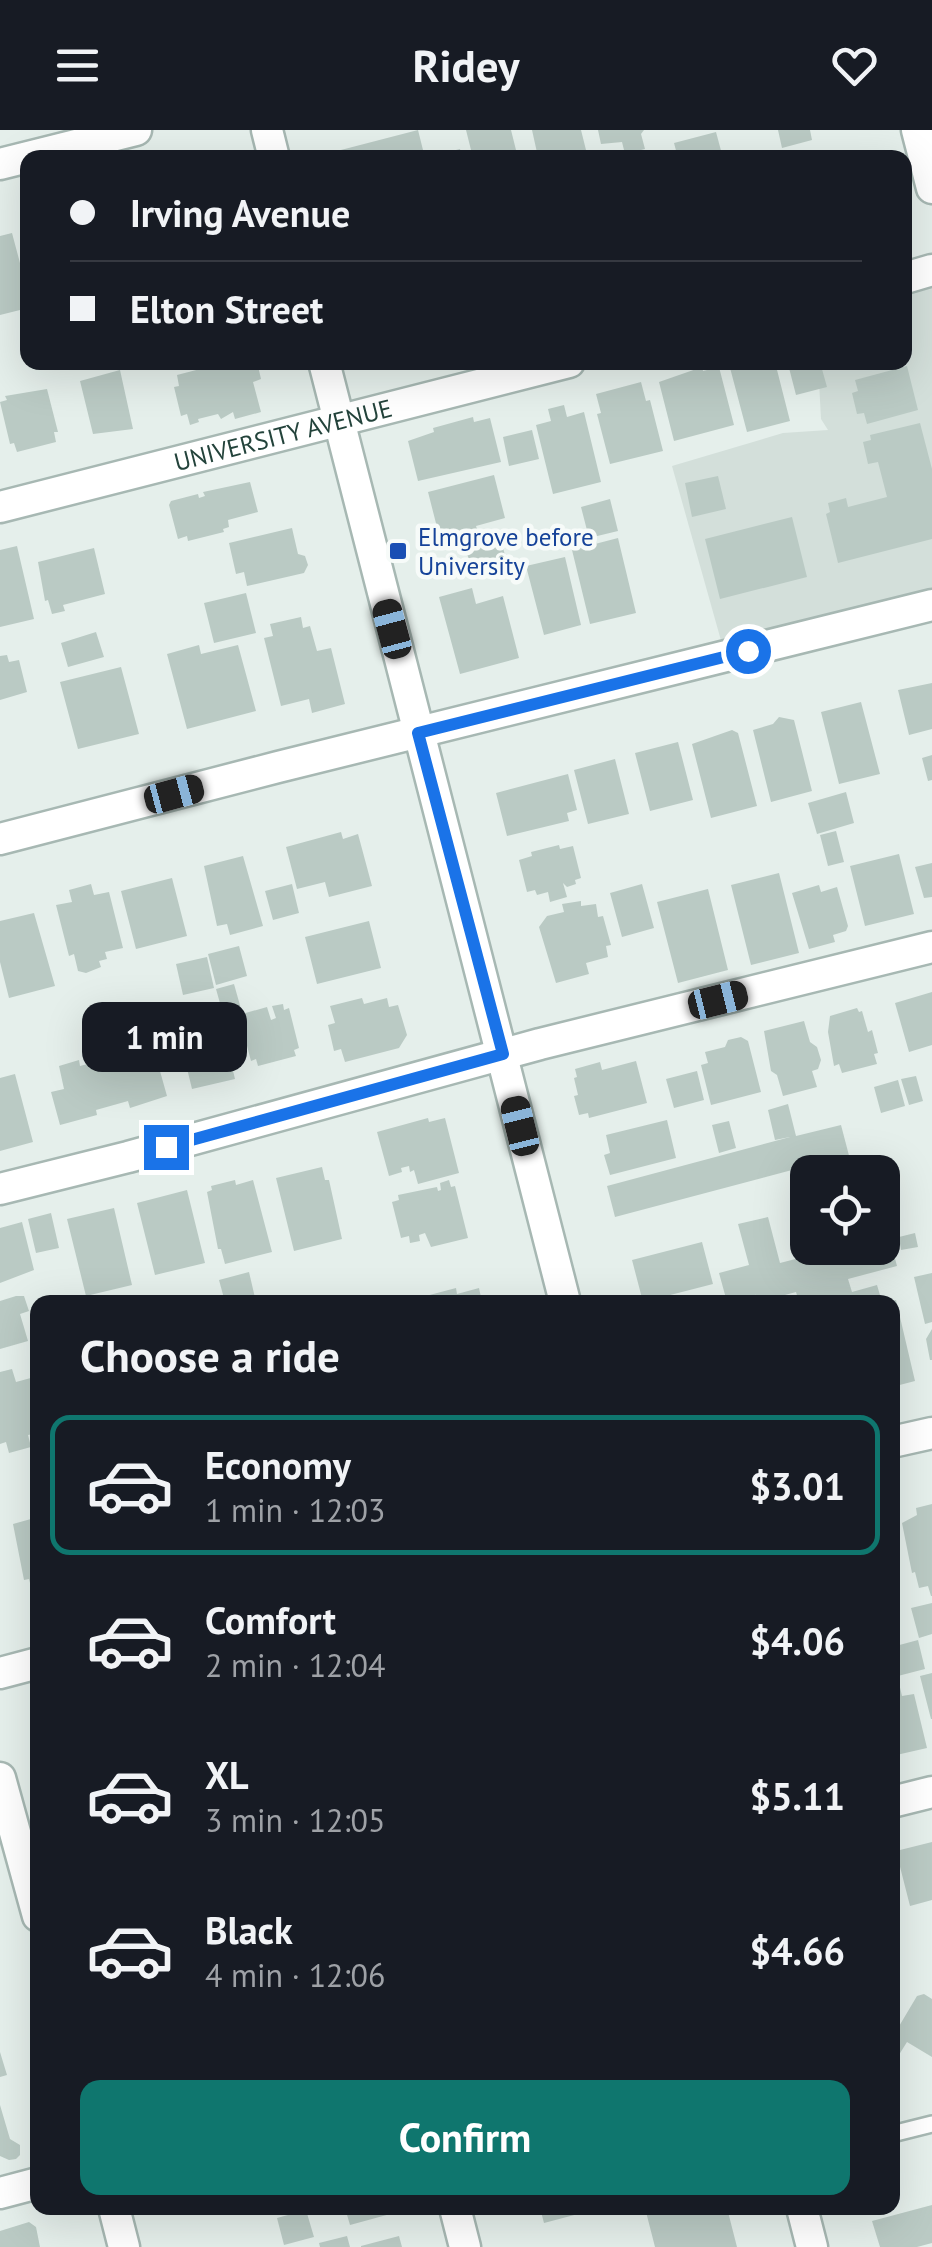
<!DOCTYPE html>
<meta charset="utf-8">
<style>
:root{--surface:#171b24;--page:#242831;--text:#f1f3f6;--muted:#9ea1a6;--line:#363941;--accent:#0f766e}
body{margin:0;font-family:"PT Sans",sans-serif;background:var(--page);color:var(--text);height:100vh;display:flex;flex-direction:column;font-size:38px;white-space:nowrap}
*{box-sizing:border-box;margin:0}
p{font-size:32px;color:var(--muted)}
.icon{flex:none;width:55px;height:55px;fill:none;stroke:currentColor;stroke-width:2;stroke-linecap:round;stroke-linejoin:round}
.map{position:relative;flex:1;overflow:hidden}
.panel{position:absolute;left:30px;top:1165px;width:870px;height:920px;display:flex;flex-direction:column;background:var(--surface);border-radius:20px;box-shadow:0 10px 40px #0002}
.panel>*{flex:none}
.guide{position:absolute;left:20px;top:20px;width:892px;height:220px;border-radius:20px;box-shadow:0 10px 40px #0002;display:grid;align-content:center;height:220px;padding:0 50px;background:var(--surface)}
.controls{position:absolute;left:790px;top:1025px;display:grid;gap:20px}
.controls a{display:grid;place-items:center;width:110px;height:110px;border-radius:20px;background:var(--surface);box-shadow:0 10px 40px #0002;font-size:50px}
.end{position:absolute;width:45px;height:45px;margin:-22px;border:12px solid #1a73e8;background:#fff;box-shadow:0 0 0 5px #fff}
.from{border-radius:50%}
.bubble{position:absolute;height:70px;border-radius:20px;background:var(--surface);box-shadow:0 10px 40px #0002;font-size:32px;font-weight:700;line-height:70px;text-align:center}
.car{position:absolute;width:30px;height:60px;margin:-30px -15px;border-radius:12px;box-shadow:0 0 8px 2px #0007;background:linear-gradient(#222 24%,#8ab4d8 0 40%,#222 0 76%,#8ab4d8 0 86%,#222 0)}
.guide b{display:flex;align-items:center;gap:35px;height:95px;font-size:38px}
.guide b+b{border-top:2px solid var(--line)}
.guide i{width:25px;height:25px;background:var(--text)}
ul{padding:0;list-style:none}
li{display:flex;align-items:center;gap:30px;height:140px;margin:0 20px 15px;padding:0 30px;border:5px solid transparent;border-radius:20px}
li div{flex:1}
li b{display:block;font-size:38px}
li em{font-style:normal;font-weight:700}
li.current{border-color:var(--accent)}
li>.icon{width:90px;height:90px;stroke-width:1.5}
h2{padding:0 50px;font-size:45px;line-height:120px}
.action{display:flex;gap:20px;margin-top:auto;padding:20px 50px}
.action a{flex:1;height:115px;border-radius:20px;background:var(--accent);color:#fff;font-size:40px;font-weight:700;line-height:115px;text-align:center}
header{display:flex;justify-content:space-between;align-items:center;height:130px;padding:0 50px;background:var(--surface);font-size:45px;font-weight:700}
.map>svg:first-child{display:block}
.built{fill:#d3dfda}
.building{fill:#bacac4}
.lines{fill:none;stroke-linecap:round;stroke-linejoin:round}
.service-casing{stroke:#a7b8b3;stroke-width:20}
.minor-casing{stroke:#a7b8b3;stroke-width:35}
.tertiary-casing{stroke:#a7b8b3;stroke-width:35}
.service{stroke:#fff;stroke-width:15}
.minor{stroke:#fff;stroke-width:30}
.tertiary{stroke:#fff;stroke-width:30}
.route{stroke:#1a73e8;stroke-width:12}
.transit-dot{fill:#1a4fb4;stroke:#f7fbf9;stroke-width:4}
.labels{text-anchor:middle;stroke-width:9;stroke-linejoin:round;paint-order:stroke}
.street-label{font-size:25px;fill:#23433b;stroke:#f7fbf9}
.transit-label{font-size:25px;fill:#164399;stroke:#f7fbf9;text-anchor:start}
</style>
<header><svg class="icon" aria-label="menu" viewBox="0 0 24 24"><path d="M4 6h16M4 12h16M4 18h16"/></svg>Ridey<svg class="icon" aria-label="heart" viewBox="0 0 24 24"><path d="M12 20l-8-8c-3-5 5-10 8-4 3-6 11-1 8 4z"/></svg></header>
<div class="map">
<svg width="932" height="2117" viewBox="0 0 932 2117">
<rect width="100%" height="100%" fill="#e5efeb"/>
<!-- built -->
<path class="built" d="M932 147V489L744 540 729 539 672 336 783 303 828 300 821 289 818 233 905 232V154Z"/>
<!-- building -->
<path class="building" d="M418 0 425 28H339L337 21Z
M466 0H511L518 28H473Z
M532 0H581L588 28 538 27Z
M598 0H644L641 4 645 19 625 24 622 12 601 14Z
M778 0H810L812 10 782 18Z
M716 2 723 28H678L674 13Z
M460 19 462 28H431V26Z
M12 103 28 163V178L0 185V106Z
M227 232H257L261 249 253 252 261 282 235 289 233 282 221 289 218 284 198 289 199 292 190 295 187 284 181 286 174 257 179 256 177 245Z
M382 232H410V234L391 239 390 235 383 237Z
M732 232H775L790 291 747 302 729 234Z
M795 232H820L827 257 796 265 788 234Z
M907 236 918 280 867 294 864 283 857 284 852 263 858 261 855 250Z
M702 237 703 241 719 237 734 295 674 311 659 252Z
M120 240 133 299 93 304 80 251Z
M641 252 646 271 650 270 663 321 610 334 597 284 601 283 596 264Z
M47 259 58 302H54L56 312 17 322 14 313 10 314 0 272 7 270 5 266Z
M564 275 567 287 584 282 601 352 553 364 536 295 551 291 548 279Z
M473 287 474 292 490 288 501 332 418 351 408 311 434 302 433 298Z
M920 293 932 339V409L838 433 826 384 830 382 828 373 846 368 848 377 887 367 878 332 868 334 863 312 871 310 870 305Z
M532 300 539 329 509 336 503 307Z
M494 345 505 388 476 396 477 399 439 405 428 362Z
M718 346 726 379 692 387 685 353Z
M250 352 258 382 228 390 229 397 223 399 224 402 188 411 187 406 178 409 169 375 171 371 198 364 199 368 205 366 203 362Z
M610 369 618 401 589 408 581 377Z
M792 387 807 447 720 469 705 409Z
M292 398 298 424 305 426 308 435 304 443 247 456 244 442 236 444 229 413Z
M498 399 506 429 471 438 463 408Z
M618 408 636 483 590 494 572 420Z
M17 416 34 489 0 497V420Z
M94 418 105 464 63 475 65 481 52 484 48 470 45 471 38 432Z
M565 427 581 495 544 505 526 436Z
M472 458 476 474 503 466 519 528 460 544 439 467Z
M246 463 256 503 214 513 204 473Z
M301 487 303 498 310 496 317 521 331 518 345 574 312 583 309 569 281 576 264 508 273 506 270 494Z
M96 502 104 527 68 537 61 513Z
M199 515 201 524 238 515 256 581 187 599 167 524Z
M7 525 9 532 19 530 27 562 0 570V526Z
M121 537 139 604 78 619 60 552Z
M932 553V599L909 605 898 560Z
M861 572 880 644 839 654 821 582Z
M779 587 794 590 812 661 771 672 753 600 773 594Z
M732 600 738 603 757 676 711 688 692 614Z
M678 612 693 670 650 681 635 623Z
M932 625V650L928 651 922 628Z
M615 629 629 684 588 694 574 640Z
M568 644 577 680 567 683 569 691 507 706 496 663Z
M846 662 854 693 817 704 808 673Z
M836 701 844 732 828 736 820 705Z
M341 702 343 709 358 704 372 756 329 767 325 752 297 759 286 717Z
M559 715 560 719 573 716 581 748 575 750 576 754 567 757 563 753 567 767 550 772 548 762 537 765 535 760 527 762 519 730 532 726 531 722Z
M899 724 914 784 865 796 850 736Z
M243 726 263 796 230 805 227 794 217 796 204 736Z
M932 733V767L924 768 915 737Z
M779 743 799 823 751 835 731 755Z
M172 748 187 806 136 819 121 761Z
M91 754 94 765 109 762 123 818 105 822 107 829 99 831 101 837 86 843 78 841 74 824 69 826 56 775 72 772 69 760Z
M292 754 299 783 273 790 265 761Z
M642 754 654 798 622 807 610 763Z
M819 755 821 762 837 757 848 796 846 801 833 805 835 812 809 819 792 763Z
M708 759 728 840 678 853 657 772Z
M581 771V776L596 774 598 787 603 786 611 815 606 816 608 827 586 833 589 844 556 853 539 797 547 786 564 782 562 774Z
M34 783 55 856 9 868 0 832V791Z
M369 791 381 838 317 854 305 807Z
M239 816 247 846 216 855 208 824Z
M207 827 214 858 183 865 176 834Z
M234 854 241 879 223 884 216 859Z
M932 862V915L909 922 895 873Z
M362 868 364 874 387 868 389 877 398 875 407 905 399 918 345 932 341 919 334 921 328 895 335 893 330 876Z
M283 874 284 880 289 878 299 918 294 920 296 926 258 936 256 929 251 931 242 897 246 896 242 884 267 877 271 890 276 888 272 876Z
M218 878 235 949 192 959 175 889Z
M857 878 859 882 862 881 868 902 872 900 878 923 874 924 877 934 842 943 839 934 834 936 828 902 830 886Z
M804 891 810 912 817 917 821 930 818 939 812 941 817 957 783 966 777 945 771 941 764 901Z
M741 907 748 911 761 962 711 975 701 935 708 933 705 922 725 917 728 910Z
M138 915 146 937 158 934 167 966 130 978 128 971 96 980 97 985 60 995 51 962 64 959 59 936 79 930 80 936 121 925 120 920Z
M636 931 647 973 589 988 588 983 579 985 574 966 578 965 574 948 577 947 575 939 600 932 602 940Z
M697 941 704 970 674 978 666 949Z
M15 944 33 1012 0 1021V948Z
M916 946 923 971 909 975 901 949Z
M898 950 905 976 881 983 874 957Z
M788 974 796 1006 841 995 852 1037 856 1036 858 1042H808L807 1036 615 1087 607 1056 790 1007 775 1010 768 980Z
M428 988 429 992 445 988 459 1043 418 1054 414 1040 410 1042 409 1036 401 1038 402 1042 389 1046 377 1002Z
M667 990 676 1028 610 1045 604 1025 610 1023 606 1005Z
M729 991 736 1018 719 1023 712 995Z
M322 1037 325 1050H329L342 1109 294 1121 276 1048Z
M235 1050 236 1055 253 1050 272 1122 225 1134 221 1119H218L207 1062 212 1060 211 1056Z
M449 1050 451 1057 455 1056 468 1108 431 1117 425 1103 419 1105 420 1111 410 1113 409 1106 401 1108 392 1072 399 1070 398 1065 437 1057 438 1061 441 1060 440 1053Z
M187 1060 205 1133 155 1145 137 1073Z
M114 1078 132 1155 86 1166 67 1089Z
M51 1083 59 1118 36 1123 28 1089Z
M768 1087 780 1133 838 1118H882L884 1087 897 1136 848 1149 852 1162 877 1155 882 1172H799L796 1162 759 1172 755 1164 757 1172H727L719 1143 749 1135 738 1094Z
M22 1092 34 1140 0 1153V1098Z
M915 1103 918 1117 901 1120 899 1107Z
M702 1112 713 1154 643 1172 632 1130Z
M249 1142 256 1172H225L219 1150Z
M932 1143V1192L925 1194 914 1147Z
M456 1158 457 1164 479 1158 482 1172H403Z
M16 1166H24L29 1181 20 1184 28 1211 0 1219V1171Z
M896 1170 915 1251 892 1257V1171Z
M932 1199V1230H930L926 1209Z
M12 1239 16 1252 38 1246V1303L28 1305 31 1317 9 1323 6 1312 0 1314V1242Z
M932 1374V1466H931L928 1456 919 1458 915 1442 912 1443 902 1393 917 1385 916 1378Z
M38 1387V1477H36L29 1449 24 1450 13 1394Z
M932 1473V1504L919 1508 911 1478Z
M918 1510 925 1539 894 1547 892 1517Z
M932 1543V1589H931L920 1546Z
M898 1549 902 1566 914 1564 927 1618 892 1626V1550Z
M932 1712V1770L910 1776 896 1721Z
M924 1864 932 1869V1927L907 1912 892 1936V1901L895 1903 917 1866Z
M0 1922 7 1945 0 1947Z
M0 1975 10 2009 20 2015V2025L16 2029 9 2030 0 2026Z
M932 2075V2113L917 2117H880L872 2091Z
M345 2078H392L394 2083 350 2095Z
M540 2078H597V2079L544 2093Z
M645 2078H727L737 2117H655Z
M306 2080 314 2107 284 2115 277 2088Z
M29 2092 36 2097 40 2117H0V2101Z
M347 2106 350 2117H320L319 2113Z
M399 2106 402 2117H361V2116Z"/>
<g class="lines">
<defs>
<path id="service" d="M892 2004 932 1994"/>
<g id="minor">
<path d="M905 148 932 140"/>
<path id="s1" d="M0 377 569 232"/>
<path d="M0 709 278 637 932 475"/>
<path d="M0 1059 128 1027 540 914 932 817"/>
<path d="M892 1312 932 1303"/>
<path d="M0 1543 38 1533"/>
<path d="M0 1648 38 1786"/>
<path d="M892 1672 932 1662"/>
<path d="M0 2063 38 2053"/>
<path d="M114 2078 124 2117"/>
<path d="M455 2078 465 2117"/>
</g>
<path id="tertiary" d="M267 0 274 28
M917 0 932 58
M0 34 136 0
M324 232 565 1172
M802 2078 812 2117"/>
</defs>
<!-- service casing -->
<use href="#service" class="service-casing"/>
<!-- minor casing -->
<use href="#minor" class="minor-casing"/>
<!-- tertiary casing -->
<use href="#tertiary" class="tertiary-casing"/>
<!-- service -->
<use href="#service" class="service"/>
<!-- minor -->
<use href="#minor" class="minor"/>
<!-- tertiary -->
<use href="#tertiary" class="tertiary"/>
</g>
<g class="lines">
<!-- route -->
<path class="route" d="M166 1017 503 924 418 603 748 521"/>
</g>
<!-- markers -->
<rect class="transit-dot" x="388" y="411" width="20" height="20" rx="5"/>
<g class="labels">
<!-- street labels -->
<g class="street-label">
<text dy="9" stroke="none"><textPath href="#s1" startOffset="292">UNIVERSITY AVENUE</textPath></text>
</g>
<!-- transit labels -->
<g class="transit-label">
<text x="418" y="416">Elmgrove before<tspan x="418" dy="29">University</tspan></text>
</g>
</g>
</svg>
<div class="controls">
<a><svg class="icon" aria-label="locate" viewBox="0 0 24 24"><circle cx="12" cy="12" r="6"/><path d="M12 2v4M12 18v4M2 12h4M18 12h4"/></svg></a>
</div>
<i class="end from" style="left:748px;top:521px"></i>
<i class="end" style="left:166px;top:1017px"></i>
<div class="bubble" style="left:82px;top:872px;width:165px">1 min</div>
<i class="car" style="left:392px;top:499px;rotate:345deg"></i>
<i class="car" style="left:174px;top:664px;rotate:75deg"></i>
<i class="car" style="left:718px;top:870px;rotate:76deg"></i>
<i class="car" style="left:520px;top:996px;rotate:346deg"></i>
<div class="guide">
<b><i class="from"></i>Irving Avenue</b>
<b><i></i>Elton Street</b>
</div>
<section class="panel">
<h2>Choose a ride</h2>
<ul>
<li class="current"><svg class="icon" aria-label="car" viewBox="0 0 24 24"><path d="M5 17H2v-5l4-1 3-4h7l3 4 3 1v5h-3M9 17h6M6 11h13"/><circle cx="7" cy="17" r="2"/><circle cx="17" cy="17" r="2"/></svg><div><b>Economy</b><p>1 min · 12:03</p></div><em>$3.01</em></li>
<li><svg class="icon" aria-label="car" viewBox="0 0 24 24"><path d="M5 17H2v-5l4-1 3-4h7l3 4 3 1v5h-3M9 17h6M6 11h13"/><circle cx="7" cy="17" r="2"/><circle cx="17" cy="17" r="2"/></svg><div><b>Comfort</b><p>2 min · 12:04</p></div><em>$4.06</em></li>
<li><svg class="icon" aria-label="car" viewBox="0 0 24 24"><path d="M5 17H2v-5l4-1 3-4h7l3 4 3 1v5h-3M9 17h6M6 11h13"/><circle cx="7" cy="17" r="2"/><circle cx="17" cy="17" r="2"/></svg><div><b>XL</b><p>3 min · 12:05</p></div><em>$5.11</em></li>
<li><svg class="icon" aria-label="car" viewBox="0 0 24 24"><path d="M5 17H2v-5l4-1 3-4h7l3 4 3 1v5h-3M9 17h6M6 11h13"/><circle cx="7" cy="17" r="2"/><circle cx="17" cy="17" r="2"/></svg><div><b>Black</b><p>4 min · 12:06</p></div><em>$4.66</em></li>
</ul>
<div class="action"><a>Confirm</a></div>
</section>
</div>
